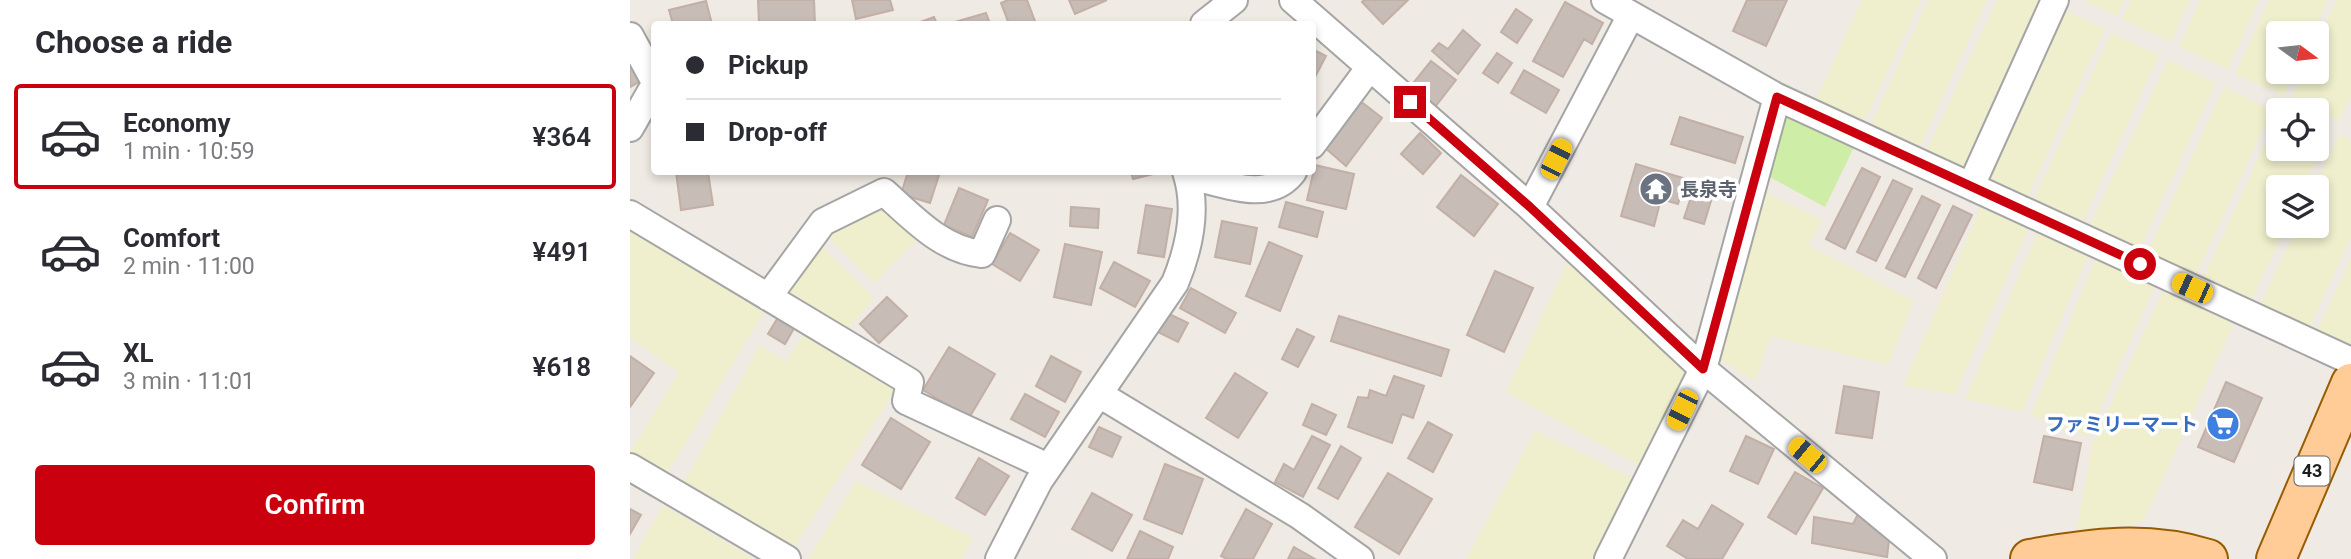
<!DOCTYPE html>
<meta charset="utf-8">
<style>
:root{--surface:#fff;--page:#f7f7f7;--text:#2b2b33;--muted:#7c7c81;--line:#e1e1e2;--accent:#cb000e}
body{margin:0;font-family:Roboto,"Noto Sans JP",sans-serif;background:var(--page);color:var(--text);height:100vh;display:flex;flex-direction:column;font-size:26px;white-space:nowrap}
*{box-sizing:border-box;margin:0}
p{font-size:23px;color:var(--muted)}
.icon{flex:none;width:38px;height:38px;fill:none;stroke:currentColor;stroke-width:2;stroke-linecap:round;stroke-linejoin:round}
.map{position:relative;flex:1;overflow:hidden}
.details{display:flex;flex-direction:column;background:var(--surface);width:630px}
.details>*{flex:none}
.top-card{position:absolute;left:21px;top:21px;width:665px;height:154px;border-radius:7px;box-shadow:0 4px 10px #0003;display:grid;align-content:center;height:154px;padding:0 35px;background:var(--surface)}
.needle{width:46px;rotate:105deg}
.controls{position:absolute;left:1636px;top:21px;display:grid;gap:14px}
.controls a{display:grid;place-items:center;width:63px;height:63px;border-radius:7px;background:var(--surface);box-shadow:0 4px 10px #0003;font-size:35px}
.end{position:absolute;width:32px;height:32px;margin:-16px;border:9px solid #cb000e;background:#fff;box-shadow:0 0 0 4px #fff}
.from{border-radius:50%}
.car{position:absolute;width:21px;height:42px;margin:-21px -10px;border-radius:9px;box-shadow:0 0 5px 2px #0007;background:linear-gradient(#f5c518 24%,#345 0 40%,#f5c518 0 76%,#345 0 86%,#f5c518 0)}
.top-card b{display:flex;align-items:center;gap:24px;height:66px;font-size:26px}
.top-card b+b{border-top:2px solid var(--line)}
.top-card i{width:18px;height:18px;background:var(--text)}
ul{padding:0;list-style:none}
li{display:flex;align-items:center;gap:21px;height:105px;margin:0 14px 10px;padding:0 21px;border:4px solid transparent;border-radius:7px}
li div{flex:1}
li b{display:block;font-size:26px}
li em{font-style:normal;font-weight:600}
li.current{border-color:var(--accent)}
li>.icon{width:63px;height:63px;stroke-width:1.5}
h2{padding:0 35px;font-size:32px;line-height:84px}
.button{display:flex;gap:14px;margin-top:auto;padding:14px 35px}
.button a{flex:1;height:80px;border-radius:7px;background:var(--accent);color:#fff;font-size:28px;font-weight:600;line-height:80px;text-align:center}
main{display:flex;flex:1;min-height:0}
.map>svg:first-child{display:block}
.farmland{fill:#efefcd}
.grass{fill:#ceeda6}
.building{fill:#c7bcb6;stroke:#c2afa5;stroke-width:2}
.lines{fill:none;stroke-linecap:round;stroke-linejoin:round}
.minor-casing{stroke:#a5a5a5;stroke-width:30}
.primary-casing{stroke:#975b00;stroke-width:42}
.minor{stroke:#fff;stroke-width:26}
.primary{stroke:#ffcc98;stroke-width:38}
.route{stroke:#cb000e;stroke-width:9}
.labels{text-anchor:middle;stroke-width:7;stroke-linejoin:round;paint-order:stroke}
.shield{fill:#fff;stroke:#626262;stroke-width:2}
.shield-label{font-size:18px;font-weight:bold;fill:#1e1e1e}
.worship-label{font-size:19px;font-weight:bold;fill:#5b616d;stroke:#fff;text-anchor:start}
.shop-label{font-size:19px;font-weight:bold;fill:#366cbe;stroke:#fff;text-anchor:end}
</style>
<main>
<section class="details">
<h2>Choose a ride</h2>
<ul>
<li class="current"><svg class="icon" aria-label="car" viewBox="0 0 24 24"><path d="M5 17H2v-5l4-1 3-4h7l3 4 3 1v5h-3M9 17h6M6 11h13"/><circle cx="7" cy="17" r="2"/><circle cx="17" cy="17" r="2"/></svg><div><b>Economy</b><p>1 min · 10:59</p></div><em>¥364</em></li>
<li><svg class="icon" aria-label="car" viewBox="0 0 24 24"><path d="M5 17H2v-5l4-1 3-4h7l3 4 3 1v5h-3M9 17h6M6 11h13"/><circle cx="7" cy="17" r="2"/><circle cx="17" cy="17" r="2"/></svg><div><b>Comfort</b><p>2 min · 11:00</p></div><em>¥491</em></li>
<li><svg class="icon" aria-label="car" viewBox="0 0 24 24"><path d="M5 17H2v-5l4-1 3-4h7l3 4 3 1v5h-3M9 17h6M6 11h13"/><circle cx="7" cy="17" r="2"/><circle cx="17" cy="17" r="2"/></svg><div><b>XL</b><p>3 min · 11:01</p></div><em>¥618</em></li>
</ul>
<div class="button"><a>Confirm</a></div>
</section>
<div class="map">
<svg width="1721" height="559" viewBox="0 0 1721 559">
<rect width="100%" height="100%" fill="#efeae3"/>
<!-- farmland -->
<path class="farmland" d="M1232 0H1291L1228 135 1180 113Z
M1298 0H1357L1283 162 1234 139Z
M1367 0H1408L1423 7 1340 189 1291 163Z
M1453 0H1494L1487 16Z
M1501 0H1560L1541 42 1492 19Z
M1570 0H1629L1598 69 1549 47Z
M1639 0H1698L1683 33H1648V72H1665L1654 96 1605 74Z
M1706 0H1721V96L1709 121 1661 99 1673 72H1687V42Z
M1426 6 1475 29 1392 209 1398 212 1481 33 1529 55 1447 235 1454 238 1538 60 1586 83 1504 261 1512 265 1594 87 1642 110 1560 288 1567 292 1648 114V149H1687V129L1698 134 1674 187H1648V226H1656L1614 316 1608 314 1513 522 1446 533 1462 445 1537 282 1528 278 1458 437 1401 415 1470 248 1463 244 1392 412 1335 399 1412 222 1403 218 1325 394 1273 386 1356 195 1343 188Z
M1709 135 1721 141V237L1674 340 1625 317 1667 226H1687L1685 187Z
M1122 186 1192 220 1179 246 1284 301 1258 365 1141 336 1125 381 1077 351Z
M254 192 296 230 244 283 189 228Z
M0 223 136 308 29 488 0 467V453L49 372 0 338Z
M182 237 244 298 210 339 273 378 157 558 48 493 130 345 155 362 182 323 141 298Z
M944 248 1073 369 1021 472 876 392Z
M1721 258V363L1681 344Z
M905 431 1015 484 975 559H836Z
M226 481 343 538 331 559H178Z
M33 505 124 559H3Z"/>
<!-- grass -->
<path class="grass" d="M1147 97 1227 141 1195 207 1127 170Z"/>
<!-- building -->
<path class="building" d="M128 0H184L185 24H129Z
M222 0H260L263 10 226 19Z
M378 0H397L406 24H379L371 3Z
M439 0H477L445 14Z
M734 0H778L753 24 732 2Z
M1117 0H1157L1136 46 1103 31Z
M76 1 82 24H43L39 10Z
M935 2 973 23 962 44 954 39 933 77 903 61Z
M886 9 902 20 887 43 871 32Z
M356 13 360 24H318Z
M304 17 307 24H285Z
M833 30 850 45 828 74 802 51 809 43 818 49Z
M682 49 696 56 682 83Z
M867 53 882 63 868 83 853 73Z
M0 59 11 81 0 87Z
M801 61 826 80 805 107 780 87Z
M894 70 929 90 916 113 881 93Z
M729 100 752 118 716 166 693 146Z
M1050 117 1113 137 1105 163 1041 144Z
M790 133 811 153 793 174 771 154Z
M1006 164 1056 179 1048 204 1031 199 1024 226 991 216Z
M685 165 724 174 716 209 677 200Z
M1232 168 1250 177 1215 249 1196 239Z
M46 172H78L83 205 51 210Z
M278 172H310L300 203 271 194Z
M501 172H531L503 179Z
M831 175 868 204 844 236 807 207Z
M1263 180 1282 189 1246 261 1227 252Z
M1065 185 1084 191 1074 224 1054 218Z
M329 188 358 200 342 237 314 225Z
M1292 196 1310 205 1275 277 1256 268Z
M656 202 693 212 687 237 649 227Z
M516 205 542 209 534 257 508 253Z
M1323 206 1342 215 1306 288 1288 278Z
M441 207 469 209 468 228 440 226Z
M592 221 627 228 620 264 585 257Z
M380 233 409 250 390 281 362 264Z
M639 242 672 256 650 311 616 296Z
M435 244 472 252 461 305 424 297Z
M484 262 520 281 505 307 470 288Z
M865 271 903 288 874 352 837 335Z
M561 288 606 313 595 333 550 308Z
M257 297 277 316 249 343 230 324Z
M535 312 558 323 548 342 526 331Z
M150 314 167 323 155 344 138 334Z
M709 316 819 350 811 376 701 341Z
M667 329 684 337 668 367 652 359Z
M319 347 365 374 339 418 293 390Z
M0 356 24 373 0 407Z
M421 356 451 372 435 402 406 386Z
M605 373 637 393 608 438 576 418Z
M764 376 794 386 783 418 772 414 762 443 718 427 728 397 738 398 740 390 756 396Z
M1596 382 1632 398 1604 462 1568 447Z
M1214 386 1249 392 1242 438 1206 433Z
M395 394 429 412 415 437 381 419Z
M682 404 706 415 696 435 673 425Z
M261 418 300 442 271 489 232 465Z
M798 422 822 435 803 472 778 458Z
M469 427 491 437 482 457 459 447Z
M682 436 700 445 673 497 645 482 654 464 664 470Z
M1116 436 1144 449 1128 484 1100 471Z
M1414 436 1451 443 1442 490 1404 482Z
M711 446 731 458 708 499 688 488Z
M349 458 379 476 355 515 326 498Z
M535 464 573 479 552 534 514 519Z
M1165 472 1193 488 1166 534 1138 517Z
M758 473 802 499 769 554 725 527Z
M462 493 502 515 482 551 442 529Z
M1082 505 1113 524 1092 559H1058L1037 546 1053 520 1068 529Z
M0 509 11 515 0 534Z
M616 509 642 524 623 559H597L591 556Z
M1230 510 1259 540 1257 557 1182 543 1184 517 1223 524Z
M510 531 543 547 538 559H497Z
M664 547 685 559H658Z"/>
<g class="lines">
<defs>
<path id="minor" d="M663 0 900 207 1073 369 1303 559
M975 0 1147 97 1721 361
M574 24 604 0
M0 36 24 80
M0 128 24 86
M682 145 740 67
M557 175C590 182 638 205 663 172
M1341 186 1425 0
M900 207 1001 15
M0 214 280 382 276 401 418 467
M138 297 193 222 254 192C283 218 312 250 352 254L367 220
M469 394 670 516 730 559
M0 467 157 559
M369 559 409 481 545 283C559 249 568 208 556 172
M978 559 1073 369 1147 97"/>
<path id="primary" d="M1400 559C1461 548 1517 540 1578 559
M1646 559 1721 383"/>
</defs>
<!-- minor casing -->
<use href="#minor" class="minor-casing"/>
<!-- primary casing -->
<use href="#primary" class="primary-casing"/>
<!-- minor -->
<use href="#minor" class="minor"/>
<!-- primary -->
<use href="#primary" class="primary"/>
</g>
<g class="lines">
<!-- route -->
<path class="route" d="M780 102 900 207 1073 369 1147 97 1510 264"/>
</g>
<!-- icons -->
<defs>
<symbol id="temple-disc" viewBox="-11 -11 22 22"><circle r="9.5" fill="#6b7280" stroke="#fff"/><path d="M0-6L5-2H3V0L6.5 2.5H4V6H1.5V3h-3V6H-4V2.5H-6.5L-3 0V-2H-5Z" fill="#fff"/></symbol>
<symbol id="supermarket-disc" viewBox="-11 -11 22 22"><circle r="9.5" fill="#3f7fe0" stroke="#fff"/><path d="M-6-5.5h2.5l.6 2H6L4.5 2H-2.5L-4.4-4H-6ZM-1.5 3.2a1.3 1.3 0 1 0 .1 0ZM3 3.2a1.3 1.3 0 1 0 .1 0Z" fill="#fff"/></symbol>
</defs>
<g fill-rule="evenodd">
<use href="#temple-disc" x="1007" y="170" width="38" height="38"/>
<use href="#supermarket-disc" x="1574" y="405" width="38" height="38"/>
</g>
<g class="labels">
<!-- shield labels -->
<rect class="shield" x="1664.5" y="456.5" width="35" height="29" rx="5"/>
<g class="shield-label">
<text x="1682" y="477">43</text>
</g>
<!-- worship labels -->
<g class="worship-label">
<text x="1050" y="196">長泉寺</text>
</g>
<!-- shop labels -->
<g class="shop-label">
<text x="1568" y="431">ファミリーマート</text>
</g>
</g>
</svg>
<div class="controls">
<a><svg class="needle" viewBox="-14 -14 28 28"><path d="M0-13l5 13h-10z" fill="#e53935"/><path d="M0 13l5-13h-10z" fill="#7c7c81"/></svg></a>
<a><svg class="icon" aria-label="locate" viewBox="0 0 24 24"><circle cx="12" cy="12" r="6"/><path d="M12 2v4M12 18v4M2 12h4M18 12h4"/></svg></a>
<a><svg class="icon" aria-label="layers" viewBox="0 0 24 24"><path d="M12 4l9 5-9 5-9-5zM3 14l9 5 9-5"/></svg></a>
</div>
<i class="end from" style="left:1510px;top:264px"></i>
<i class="end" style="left:780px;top:102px"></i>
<i class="car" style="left:926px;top:159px;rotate:27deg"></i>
<i class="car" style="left:1562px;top:288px;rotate:294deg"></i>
<i class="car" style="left:1052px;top:410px;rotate:206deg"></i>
<i class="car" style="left:1177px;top:455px;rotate:310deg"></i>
<div class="top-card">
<b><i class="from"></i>Pickup</b>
<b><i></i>Drop-off</b>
</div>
</div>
</main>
